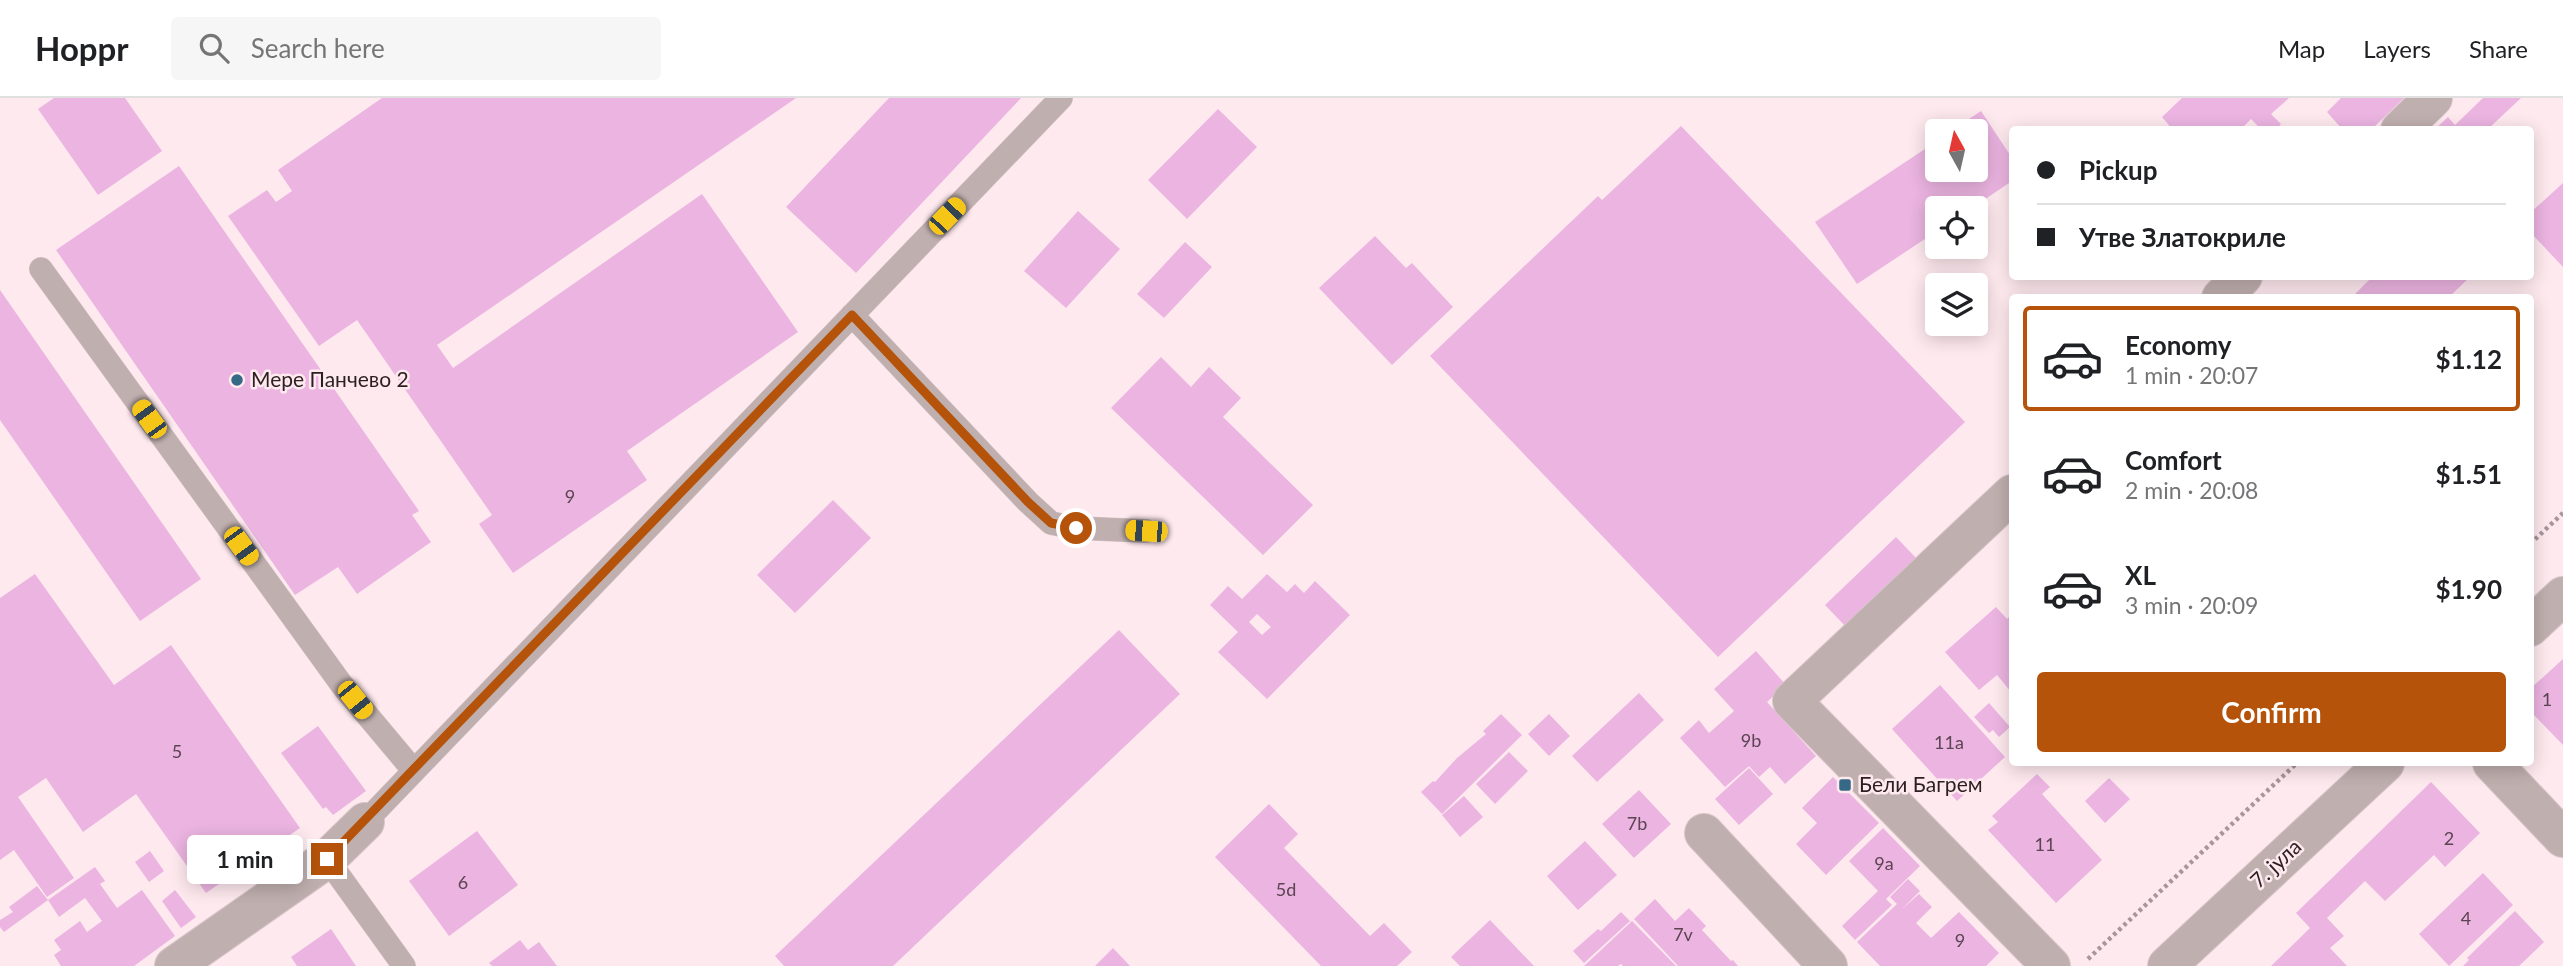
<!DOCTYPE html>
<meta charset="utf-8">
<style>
:root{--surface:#fff;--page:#f6f6f6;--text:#202124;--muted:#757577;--line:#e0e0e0;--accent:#b45309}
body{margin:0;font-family:Lato,sans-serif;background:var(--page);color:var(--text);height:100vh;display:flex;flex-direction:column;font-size:26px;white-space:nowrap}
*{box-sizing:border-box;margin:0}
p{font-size:23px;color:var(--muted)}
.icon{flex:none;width:38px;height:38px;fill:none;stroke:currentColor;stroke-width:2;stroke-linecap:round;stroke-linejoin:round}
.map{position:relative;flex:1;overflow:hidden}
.panel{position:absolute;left:2009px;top:196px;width:525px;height:472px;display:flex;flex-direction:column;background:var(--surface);border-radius:7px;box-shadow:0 4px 18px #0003}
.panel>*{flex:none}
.guide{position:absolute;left:2009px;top:28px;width:525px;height:154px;border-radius:7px;box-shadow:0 4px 18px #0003;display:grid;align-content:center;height:154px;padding:0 28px;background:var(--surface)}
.needle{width:46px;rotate:352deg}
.controls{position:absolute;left:1925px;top:21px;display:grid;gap:14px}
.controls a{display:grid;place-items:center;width:63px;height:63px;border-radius:7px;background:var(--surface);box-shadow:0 4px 18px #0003;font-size:35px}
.end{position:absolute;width:32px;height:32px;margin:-16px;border:9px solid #b45309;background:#fff;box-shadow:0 0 0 4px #fff}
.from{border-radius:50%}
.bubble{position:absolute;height:49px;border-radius:7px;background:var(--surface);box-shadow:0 4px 18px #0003;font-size:23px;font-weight:700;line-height:49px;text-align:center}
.car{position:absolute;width:21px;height:42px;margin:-21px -10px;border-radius:9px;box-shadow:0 0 5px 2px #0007;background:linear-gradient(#f5c518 24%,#345 0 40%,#f5c518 0 76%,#345 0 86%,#f5c518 0)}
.guide b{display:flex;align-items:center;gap:24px;height:66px;font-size:26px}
.guide b+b{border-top:2px solid var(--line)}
.guide i{width:18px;height:18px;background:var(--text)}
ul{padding:12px 0 0;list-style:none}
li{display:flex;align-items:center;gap:21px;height:105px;margin:0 14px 10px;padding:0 14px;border:4px solid transparent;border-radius:7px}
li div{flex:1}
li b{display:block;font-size:26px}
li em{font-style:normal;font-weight:700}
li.current{border-color:var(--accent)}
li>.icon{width:63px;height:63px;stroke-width:1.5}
.button{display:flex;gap:14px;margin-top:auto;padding:14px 28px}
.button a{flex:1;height:80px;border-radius:7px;background:var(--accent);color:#fff;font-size:28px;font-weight:700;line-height:80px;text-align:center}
header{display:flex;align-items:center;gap:42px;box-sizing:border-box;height:98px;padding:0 35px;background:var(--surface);border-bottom:2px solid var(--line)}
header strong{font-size:33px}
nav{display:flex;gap:38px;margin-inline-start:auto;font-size:24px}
.search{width:490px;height:63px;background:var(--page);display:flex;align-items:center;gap:18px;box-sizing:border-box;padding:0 24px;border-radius:7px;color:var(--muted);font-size:26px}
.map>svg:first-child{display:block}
.building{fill:#ebb4e1;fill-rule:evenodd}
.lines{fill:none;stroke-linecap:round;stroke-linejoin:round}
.lane-casing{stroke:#d8c5ca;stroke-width:24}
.street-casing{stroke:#d8c5ca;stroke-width:40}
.path{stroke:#a7969b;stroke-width:4.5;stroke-dasharray:3.5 3.5;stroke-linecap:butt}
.lane{stroke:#bfafae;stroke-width:23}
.street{stroke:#bfafae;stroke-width:38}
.route{stroke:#b45309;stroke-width:9}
.poi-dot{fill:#356985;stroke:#fee9ef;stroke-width:2.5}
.labels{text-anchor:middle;stroke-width:5;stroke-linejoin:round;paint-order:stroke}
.number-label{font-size:18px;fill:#5c4452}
.poi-label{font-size:21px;fill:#2c1f23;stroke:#fee9ef;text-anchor:start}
.street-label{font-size:21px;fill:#2c1f23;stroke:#fee9ef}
</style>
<header>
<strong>Hoppr</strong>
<div class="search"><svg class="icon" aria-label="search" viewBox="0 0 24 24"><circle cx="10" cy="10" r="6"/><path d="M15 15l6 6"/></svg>Search here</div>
<nav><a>Map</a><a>Layers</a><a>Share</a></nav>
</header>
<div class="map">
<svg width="2563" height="868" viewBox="0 0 2563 868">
<rect width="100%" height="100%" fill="#fee9ef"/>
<!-- building -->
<path class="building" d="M54 0H125L162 53 98 97 38 11Z
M382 0H796L437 247 453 270 702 96 798 234 627 353 647 382 513 475 479 426 492 417 357 222 319 248 228 118 267 92 276 104 292 93 278 72Z
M889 0H1021L856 175 786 109Z
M2182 0H2289L2271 16 2281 26 2275 32H2262L2251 21 2240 32H2173L2162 19Z
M2341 0H2404L2371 32H2343L2327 14Z
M2483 0H2521L2487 32H2434L2448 19 2455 27Z
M1218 11 1257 49 1187 121 1148 82Z
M1981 13 2012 60V83L1972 110H1937V133L1857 186 1815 124 1937 43V72H1976V33H1951Z
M1681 28 1965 324 1718 559 1430 258 1598 98 1602 102Z
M179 68 419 413 412 417 431 444 357 496 338 469 295 497 56 152Z
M2563 85V169L2530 134V115Z
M1078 113 1120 151 1066 210 1024 173Z
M1375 138 1406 170 1412 165 1453 209 1392 267 1319 190Z
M1185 144 1212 169 1164 220 1137 196Z
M2373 178H2471L2448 200H2351Z
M0 192 201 481 140 523 0 322Z
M1161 259 1191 289 1209 269 1241 300 1223 319 1313 407 1263 457 1111 310Z
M833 402 871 440 795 515 757 477Z
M1896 439 1918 462 1847 530 1825 507Z
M35 476 114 587 171 547 300 730 206 795 136 696 83 734 46 680 18 699 74 780 47 799 14 752 0 762V500Z
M1267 476 1287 494 1295 486 1304 495 1315 483 1350 517 1267 601 1218 554 1238 534 1210 507 1228 488 1242 501ZM1257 516 1271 529 1262 537 1249 524Z
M1996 509 2007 521 2012 516V595L1997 577 1979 592 1945 554Z
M1119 532 1180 596 893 868H784L775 858Z
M1756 553 1786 587 1767 604 1816 658 1785 686 1770 669 1759 679 1749 668 1725 689 1680 640 1699 622 1709 635 1734 613 1714 591Z
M2563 561V647L2530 613V591Z
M1940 587 2005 659 1957 703 1892 631Z
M1639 595 1664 622 1597 684 1572 658Z
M1989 605 2010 629 1999 639 1993 632 1989 635 1974 619Z
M1501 616 1522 637 1442 716 1421 694 1433 683 1435 684 1457 660 1486 636 1483 633Z
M1549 616 1570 638 1549 658 1528 636Z
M318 628 366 693 333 717 326 709 323 711 281 655Z
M1509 654 1528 673 1495 706 1476 686Z
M1749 670 1773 696 1739 727 1715 701Z
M2037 676 2050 689 2042 696 2102 762 2056 805 1988 732 1998 724 1992 718Z
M1833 679 1879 725 1826 777 1796 746 1817 725 1802 710Z
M2109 680 2130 701 2105 725 2085 703Z
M2431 684 2480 735 2445 769 2434 757 2385 803 2365 783 2327 820 2344 838 2330 850 2347 868H2271L2310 830 2296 815Z
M1639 692 1671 726 1634 760 1602 726Z
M1464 698 1483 719 1460 739 1442 717Z
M1269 706 1298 736 1284 750 1370 838 1384 825 1412 854 1397 868H1321L1215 759Z
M1883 730 1920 768 1886 801 1892 807 1855 842 1842 828 1878 793 1849 763Z
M477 733 518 787 449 838 409 783Z
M1585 743 1617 777 1578 812 1547 778Z
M150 753 164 773 149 784 135 764Z
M95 769 105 783 100 786 117 810 142 792 175 838 134 868H61L54 857 61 852 54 842 80 823 87 834 102 823 85 800 59 819 48 802Z
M2483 775 2513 807 2449 868 2419 836Z
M1908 781 1920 793 1902 811 1919 796 1932 809 1916 825 1931 840 1959 814 1999 855 1986 868H1880L1857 844 1897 806 1890 799Z
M37 788 48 802 4 834 0 829V822L13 814 9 809Z
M175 792 196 819 181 830 162 803Z
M1655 801 1675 823 1689 810 1706 828 1702 832 1731 863 1733 862 1738 868H1678L1634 821Z
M2515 813 2544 844 2519 868H2463L2469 862 2467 860Z
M1621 814 1630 823 1584 865 1573 853 1598 831 1601 833Z
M1490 822 1534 868H1460L1451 859Z
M1632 823 1676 868H1623L1621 866 1618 868H1584Z
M331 831 356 868H297L291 859Z
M520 842 528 852 539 844 557 868H492L489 865Z
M1113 850 1130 868H1095Z"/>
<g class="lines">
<defs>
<path id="lane" d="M41 171 342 587 414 673
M852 217 1028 404 1051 425 1076 430 1146 433
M365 724 1061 0
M327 761 404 868"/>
<path id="street" d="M2400 32 2433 0
M2221 200 2243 178
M2012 396 1792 603 2051 868
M2530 529 2563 498
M2492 665 2563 740
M1704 735 1828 868
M174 868 327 761 365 724
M2167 868 2385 665"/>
</defs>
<!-- lane casing -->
<use href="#lane" class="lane-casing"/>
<!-- street casing -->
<use href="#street" class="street-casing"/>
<!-- path -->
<path class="path" d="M2530 446 2563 415
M2088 861 2297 665"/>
<!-- lane -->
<use href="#lane" class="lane"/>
<!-- street -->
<use href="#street" class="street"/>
</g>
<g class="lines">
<!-- route -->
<path class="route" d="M327 761 852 217 1028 404 1051 425 1076 430"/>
</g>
<!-- markers -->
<g class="poi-dot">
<circle cx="237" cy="282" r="7"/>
<rect x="1838" y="680" width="14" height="14" rx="3.5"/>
</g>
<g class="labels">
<!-- number labels -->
<g class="number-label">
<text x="570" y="405">9</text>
<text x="2547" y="608">1</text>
<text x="1751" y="649">9b</text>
<text x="1949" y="651">11a</text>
<text x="177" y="660">5</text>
<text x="1637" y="732">7b</text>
<text x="2449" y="747">2</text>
<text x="2045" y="753">11</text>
<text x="1884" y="772">9a</text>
<text x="463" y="791">6</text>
<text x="1286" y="798">5d</text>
<text x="2466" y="827">4</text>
<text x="1683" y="843">7v</text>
<text x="1960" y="849">9</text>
</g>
<!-- poi labels -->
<g class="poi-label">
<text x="251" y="289">Мере Панчево 2</text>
<text x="1859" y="694">Бели Багрем</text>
</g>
<!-- street labels -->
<g class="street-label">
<text transform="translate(2276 766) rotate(-43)" y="7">7. јула</text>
</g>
</g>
</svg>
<div class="controls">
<a><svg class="needle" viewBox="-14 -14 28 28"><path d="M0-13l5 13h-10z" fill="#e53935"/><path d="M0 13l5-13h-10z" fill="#757577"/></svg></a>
<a><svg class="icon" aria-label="locate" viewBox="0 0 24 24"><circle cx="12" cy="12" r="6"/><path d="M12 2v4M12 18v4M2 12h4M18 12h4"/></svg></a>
<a><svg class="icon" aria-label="layers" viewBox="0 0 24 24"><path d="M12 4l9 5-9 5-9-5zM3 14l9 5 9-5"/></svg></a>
</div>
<i class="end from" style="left:1076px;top:430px"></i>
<i class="end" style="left:327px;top:761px"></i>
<div class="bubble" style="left:187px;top:737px;width:116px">1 min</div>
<i class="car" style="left:947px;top:118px;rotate:44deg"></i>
<i class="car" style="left:149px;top:321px;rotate:324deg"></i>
<i class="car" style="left:1146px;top:433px;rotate:273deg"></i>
<i class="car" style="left:241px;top:448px;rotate:144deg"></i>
<i class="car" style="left:355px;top:602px;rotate:141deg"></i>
<div class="guide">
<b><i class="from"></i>Pickup</b>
<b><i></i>Утве Златокриле</b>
</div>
<section class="panel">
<ul>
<li class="current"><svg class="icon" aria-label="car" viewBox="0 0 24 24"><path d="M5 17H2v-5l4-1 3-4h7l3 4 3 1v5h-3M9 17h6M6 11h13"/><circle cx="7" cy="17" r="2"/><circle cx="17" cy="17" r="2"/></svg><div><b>Economy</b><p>1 min · 20:07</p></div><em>$1.12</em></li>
<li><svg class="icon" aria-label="car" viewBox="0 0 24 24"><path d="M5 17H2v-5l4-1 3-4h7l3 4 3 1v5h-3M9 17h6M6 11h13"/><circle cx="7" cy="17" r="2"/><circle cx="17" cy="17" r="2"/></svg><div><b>Comfort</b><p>2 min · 20:08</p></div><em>$1.51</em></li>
<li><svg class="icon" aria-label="car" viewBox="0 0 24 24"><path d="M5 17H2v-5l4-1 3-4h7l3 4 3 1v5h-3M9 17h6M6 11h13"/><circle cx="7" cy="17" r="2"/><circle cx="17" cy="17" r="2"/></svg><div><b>XL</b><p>3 min · 20:09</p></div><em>$1.90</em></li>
</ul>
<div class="button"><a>Confirm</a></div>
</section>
</div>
